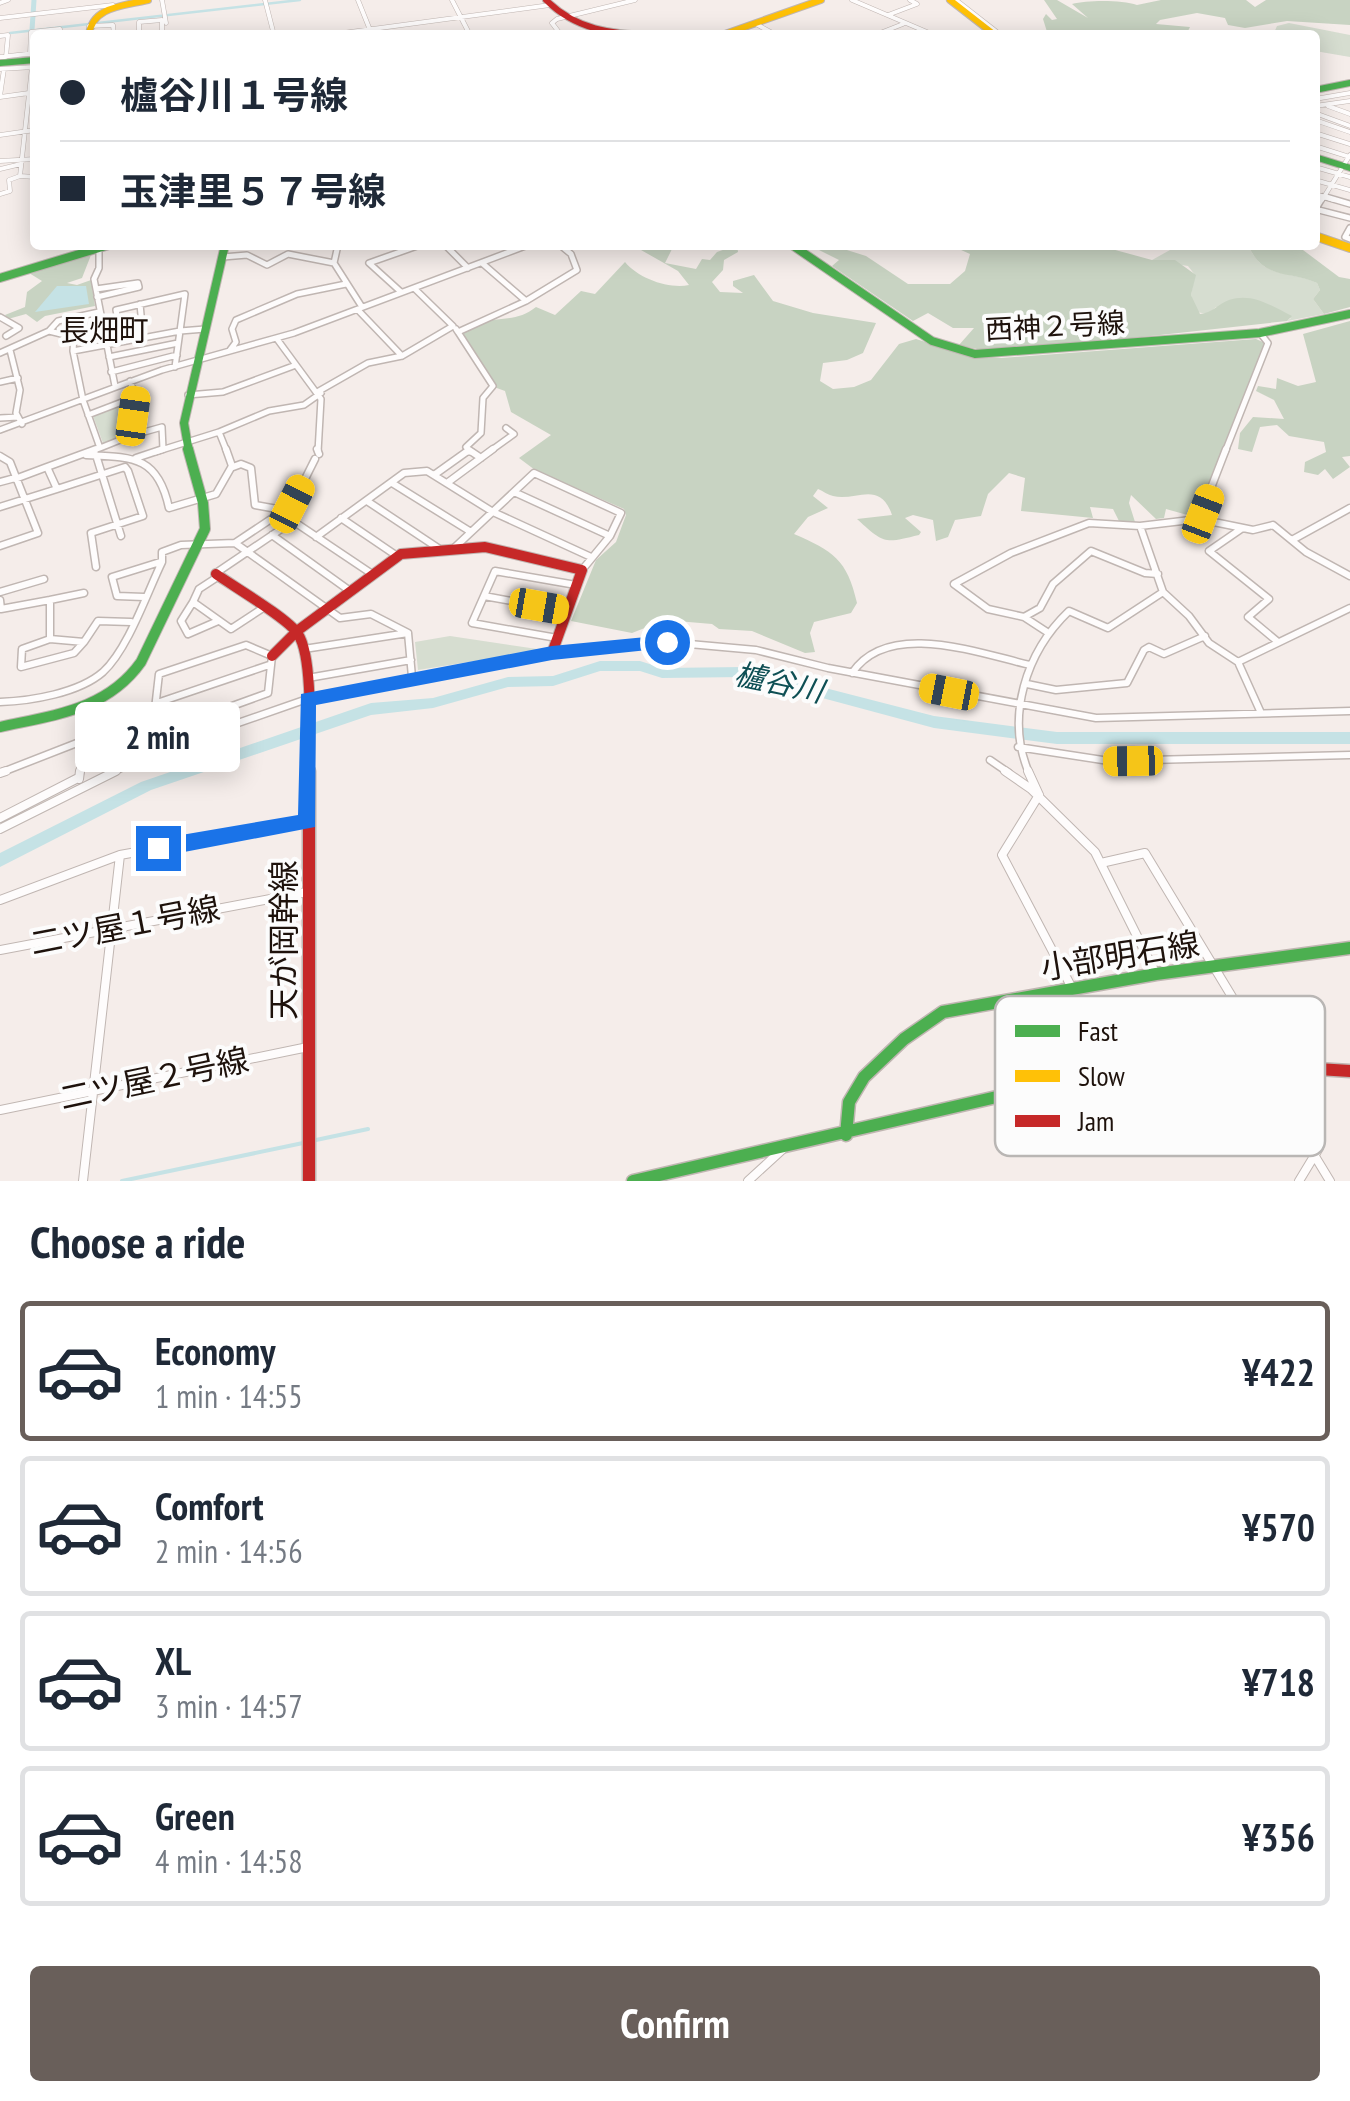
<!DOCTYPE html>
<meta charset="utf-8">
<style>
:root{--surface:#fff;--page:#f6f6f7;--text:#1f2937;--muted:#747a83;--line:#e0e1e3;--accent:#695f5a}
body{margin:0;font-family:"PT Sans Narrow","Noto Sans JP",sans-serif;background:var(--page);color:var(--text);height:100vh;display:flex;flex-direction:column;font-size:38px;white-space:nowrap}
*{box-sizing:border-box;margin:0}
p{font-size:32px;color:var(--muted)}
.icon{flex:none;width:55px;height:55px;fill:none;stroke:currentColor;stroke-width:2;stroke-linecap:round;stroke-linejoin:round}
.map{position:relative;height:1181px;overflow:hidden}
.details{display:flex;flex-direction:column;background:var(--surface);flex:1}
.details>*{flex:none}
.top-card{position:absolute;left:30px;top:30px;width:1290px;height:220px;border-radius:10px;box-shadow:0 5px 25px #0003;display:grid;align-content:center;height:220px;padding:0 30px;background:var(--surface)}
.end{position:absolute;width:45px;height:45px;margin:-22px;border:12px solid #1a73e8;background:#fff;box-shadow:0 0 0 5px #fff}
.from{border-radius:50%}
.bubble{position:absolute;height:70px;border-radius:10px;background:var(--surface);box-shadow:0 5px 25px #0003;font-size:32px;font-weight:700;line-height:70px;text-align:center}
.car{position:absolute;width:30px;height:60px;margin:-30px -15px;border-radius:12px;box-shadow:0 0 8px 2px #0007;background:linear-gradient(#f5c518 24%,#345 0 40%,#f5c518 0 76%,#345 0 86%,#f5c518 0)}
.top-card b{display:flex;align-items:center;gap:35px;height:95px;font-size:38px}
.top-card b+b{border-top:2px solid var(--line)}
.top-card i{width:25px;height:25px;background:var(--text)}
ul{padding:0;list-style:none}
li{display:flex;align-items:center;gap:30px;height:140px;margin:0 20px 15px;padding:0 10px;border:5px solid var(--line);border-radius:10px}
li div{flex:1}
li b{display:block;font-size:38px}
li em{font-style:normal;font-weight:700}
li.on{border-color:var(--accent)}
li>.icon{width:90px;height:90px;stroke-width:1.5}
h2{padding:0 30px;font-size:45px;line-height:120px}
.cta{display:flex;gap:20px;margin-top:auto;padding:20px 30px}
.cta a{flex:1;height:115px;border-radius:10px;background:var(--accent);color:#fff;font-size:40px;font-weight:700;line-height:115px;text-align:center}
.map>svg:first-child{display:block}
.green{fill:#d6ddd0}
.forest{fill:#c8d3c2}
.water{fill:#c5e2e5}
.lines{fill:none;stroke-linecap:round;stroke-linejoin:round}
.stream-far1{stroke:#c5e2e5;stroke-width:2.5}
.stream{stroke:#c5e2e5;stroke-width:4}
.canal{stroke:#c5e2e5;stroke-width:5}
.river{fill:#c5e2e5;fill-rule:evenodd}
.street-far3-casing{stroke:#c0b6b2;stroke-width:5}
.street-far2-casing{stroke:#c0b6b2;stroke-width:8}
.street-far1-casing{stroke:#c0b6b2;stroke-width:9}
.street-casing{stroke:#c0b6b2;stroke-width:10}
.fast-far3-casing{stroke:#c0b6b2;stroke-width:8}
.fast-far2-casing{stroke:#c0b6b2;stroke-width:10}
.fast-far1-casing{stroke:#c0b6b2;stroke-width:12}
.fast-casing{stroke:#c0b6b2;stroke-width:15}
.slow-far1-casing{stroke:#c0b6b2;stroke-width:8}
.slow-casing{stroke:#c0b6b2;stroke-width:10}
.jam-far2-casing{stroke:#c0b6b2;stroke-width:8}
.jam-far1-casing{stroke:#c0b6b2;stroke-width:12}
.jam-casing{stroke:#c0b6b2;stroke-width:15}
.street-far3{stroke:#fefcfc;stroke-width:4}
.street-far2{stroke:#fefcfc;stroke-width:5}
.street-far1{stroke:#fefcfc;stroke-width:6}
.street{stroke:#fefcfc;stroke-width:8}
.fast-far3{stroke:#4caf50;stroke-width:6}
.fast-far2{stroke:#4caf50;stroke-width:8}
.fast-far1{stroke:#4caf50;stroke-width:10}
.fast{stroke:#4caf50;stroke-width:12}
.slow-far1{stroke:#ffc107;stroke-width:6}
.slow{stroke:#ffc107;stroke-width:8}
.jam-far2{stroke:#c62828;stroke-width:6}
.jam-far1{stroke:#c62828;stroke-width:10}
.jam{stroke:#c62828;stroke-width:12}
.route{fill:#1a73e8}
.labels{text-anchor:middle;stroke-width:8;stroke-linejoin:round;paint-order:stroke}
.street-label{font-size:28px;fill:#1e120c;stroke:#fcfcfc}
.neighbourhood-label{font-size:30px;fill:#1e120c;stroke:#fcfcfc}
.water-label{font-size:30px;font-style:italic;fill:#0e4f54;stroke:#fcfcfc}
.near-street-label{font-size:32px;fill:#1e120c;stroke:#fcfcfc}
.key{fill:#fcfcfc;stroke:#b9b6b4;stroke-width:2.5}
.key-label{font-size:28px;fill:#1e120c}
</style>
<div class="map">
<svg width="1350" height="1181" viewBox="0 0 1350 1181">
<rect width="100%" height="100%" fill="#f5edea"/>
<!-- green -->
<path class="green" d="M1289 23 1350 35V57L1315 51V35H1273L1277 26Z
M1179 245H1248C1264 281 1289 269 1317 283L1320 290 1313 299 1324 314 1287 321 1291 318 1216 307 1208 314 1196 312 1191 295 1195 275 1188 266 1152 260Z
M133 400 128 436 103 443 93 416Z
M450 636 544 650 418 670 415 642Z"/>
<!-- forest -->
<path class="forest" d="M1044 0H1057L1088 18 1072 4C1088 0 1122 0 1137 5L1161 0H1246L1255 7 1266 0H1350V25L1287 21 1245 28 1228 25 1225 18 1197 13 1160 20 1156 24 1190 27 1186 35H1048L1043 19 1046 14 1052 20 1057 19Z
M643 245H674L665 263 696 269 702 259 710 260 717 252 737 245 738 252 724 260 723 270 712 282 720 292 743 293 733 286V281L754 275 773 301 813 313 876 323 863 353 847 360 823 363 820 381 833 389 854 387 871 380 899 344 916 339 970 356 1001 358 1256 339 1265 343 1197 512 1191 516 1166 509 1164 518 1156 519 1131 495 1129 503 1135 522 1119 521 1113 509 1090 507 1093 518 1021 511 1025 478 1009 473 988 494 981 516 955 520 948 537 936 541 933 520 913 515 905 518 921 532 919 535C885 543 885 545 857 519L892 515C880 479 855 502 833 496 828 495 823 491 818 489L813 496 828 508 808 517 794 534C833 551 847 559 857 603L851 613 814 622 810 633 815 652 805 653 752 631 719 629 712 624 665 620 632 633 571 621 596 560 616 542 626 515 624 509 535 470 519 458 551 435 511 412 505 391 494 387 461 332C471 328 482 322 492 320 511 318 522 318 536 307L555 315 581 291 595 294 625 262C639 279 669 289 689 285L678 271 641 250 639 248Z
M809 245H831L866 256 908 284H950L965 271 970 254 950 245H1097L1152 260H1175L1196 275 1191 295 1200 314C1212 313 1218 304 1229 300 1252 292 1272 306 1292 316L1287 321 995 353 959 345 974 328H953L928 313 913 321 832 266 839 260Z
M1248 245 1303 250 1339 277 1350 279V307L1324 314 1313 299 1320 290 1317 283C1289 270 1264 281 1248 245Z
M91 255 82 278 67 283 77 285 91 280 95 306 45 316 37 322 26 314 8 319 5 315 25 307 27 292 42 281 29 273Z
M1350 321V456L1342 457 1350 467 1333 479 1325 469 1318 475 1304 472 1305 462 1326 452 1324 442 1289 436 1277 425 1260 427 1252 452 1238 449 1240 433 1253 417 1284 419 1274 400 1256 391 1258 386 1276 389 1277 378 1298 386 1316 382 1303 334Z"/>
<!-- water -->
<path class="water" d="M57 286H86L89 304 35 312Z"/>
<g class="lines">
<!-- stream-far1 -->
<path class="stream-far1" d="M10 33 300 0"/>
<!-- stream -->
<path class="stream" d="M316 1140 368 1129
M122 1181 303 1143"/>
<!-- canal -->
<path class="canal" d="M32 30 34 0"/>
<!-- river -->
<path class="river" d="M600 661H640L662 668 744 667 934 716 1057 732H1350V744H1057L934 728 744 677 662 678 640 671H600L553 686 508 687 433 708 371 715 151 790 0 867V853L141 782 371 703 433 698 508 677 553 676Z"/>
<defs>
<path id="street-far3" d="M162 0 166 23
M265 0 274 35
M358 0 372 35
M452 0 470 35
M852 0 934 35
M956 0 997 32
M0 3 8 0
M888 15 917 4 910 0
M0 18 113 5
M756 24 776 35
M89 26 113 25 114 35
M139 35V22L162 20V35
M328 35 550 5
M561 35 552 23 557 19 635 0
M875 35 903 24
M973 35 996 32
M0 36 8 35 6 57
M30 54 31 32 60 29V35
M0 57 35 53
M32 67 20 176 35 177
M0 69 34 67
M0 96 4 69
M0 97 29 93
M1315 99 1350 93
M1315 106 1350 101
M1328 106 1350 114
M1315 113 1350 126
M1315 120 1350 132
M1315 133 1350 144
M0 135 35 130
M1315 146 1350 157
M0 161 35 159
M1315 167 1350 177
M0 169 21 164
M1315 180 1350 190
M0 194 10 191 9 180 20 176
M1315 194 1334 200
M1322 200 1350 155"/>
<path id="street-far2" d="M1326 197 1350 204
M1315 209 1350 218
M1315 210 1323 197
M1350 228 1345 237 1350 239
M338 245 334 263 362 307
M445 245 468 268
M99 246V268L94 279 115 386
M223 257 247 255 267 265 288 254 334 263
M482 263 526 301 577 270 571 254 560 245
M96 289 138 283 139 287 97 297
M401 292 369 263 420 245
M140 304 143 336
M358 310 402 356
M0 317 19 328 6 336
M456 329 458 332 526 301
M458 332 493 386 483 398 481 433 466 447 469 450
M277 339 321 399 318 452
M122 340 116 310 185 294 180 331 205 329
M10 350 20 390 16 413 22 424
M230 350 236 342 232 329 236 320 297 294 346 284
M73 351 74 337 49 331 58 321 99 312
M0 353 49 331
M109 357 178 343
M111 372 177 355
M0 382 18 378
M319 391 368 363 402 356 453 326 415 289
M188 395 223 392 296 365
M88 415 135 397
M0 418 18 417
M0 430 162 370 294 333 528 245
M219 432 269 411 304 405 321 393
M130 436 162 427 163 449
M100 448 130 436 136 397 130 381
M89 452 100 448 83 400 73 351 180 331 175 367
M155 452 219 432 227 452
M466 452H472
M489 452 514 434 506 428
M1225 452 1268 343 1260 333"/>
<path id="street-far1" d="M317 449 319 454
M86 455C133 457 158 456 169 508L216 494 232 466 226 449
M96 455 121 536
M0 456 10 462 38 533 0 546
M136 458 163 449
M233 467 241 464 251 468 255 505 277 509 293 521
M434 475 469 450 481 458
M15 479 47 467
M0 482 15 478
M392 483 471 532
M447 483 493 449
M57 489 125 467 128 471 143 516 91 533 96 567
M514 492 610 536
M367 501 441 550
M0 507 57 489 47 467 96 449
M341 518 397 556
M1199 519 1253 530 1273 525 1306 552 1350 576
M1140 526 1163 592
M1241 529 1209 551 1269 599 1248 617 1278 642
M272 535 350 591
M316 537 404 473 427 471 493 512 591 557
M1292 540 1350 508
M235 543 340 618 371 614 408 633
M453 549 534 473 621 513 610 536 582 570
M216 573 293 521 372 574
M219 576 199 589 193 602 231 629 263 608
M0 592 44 579
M1163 592 1189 616 1209 643 1238 662 1261 713
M484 596 566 611
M144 597 117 596 112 577 160 562
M0 600 1 609 50 600V639L84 642 98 621 131 622
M50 600 84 593
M193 602 181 621 188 634 218 621
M1024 617 1040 608 1053 584 1091 551 1145 573 1158 574
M1047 632 1024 617 988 609 954 584 1011 553 1089 523 1140 526 1199 519 1226 449
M557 638 472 623 495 571 576 585
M50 639 22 649 21 667 74 653 84 642
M246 645 272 656 268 693 152 735 159 674Z
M304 649 408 633 412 677
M1238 662 1350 608
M852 673C888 619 978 653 1030 665
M308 678 411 660
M1027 684 1056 690 1127 683 1144 650 1149 647 1164 654 1205 636
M0 702C31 701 79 693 103 672 128 649 147 593 162 562V552L181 545 235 543 292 505 315 459
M157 703 269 665
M84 731 111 726 115 707
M1018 747 1109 761 1350 755
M990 760 1009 773
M0 773 82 741
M80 773 87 706
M111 773 149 754 307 699 552 653 667 642 756 650 828 668 1096 718 1350 711
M1029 773C1005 717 1026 652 1069 611L1108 628 1163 592"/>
<path id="street" d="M1005 771 1031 789 1095 852 1156 974
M1028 771 1039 795
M0 773 6 771
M79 779 80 771
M1039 795 1002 855 1072 988
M0 818 78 778
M0 829 116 771
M1101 863 1145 853 1309 1124 1319 1148 1299 1181
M0 900 120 855 307 821
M0 950 307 892
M0 1110 308 1047
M1316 1158 1330 1181
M83 1181 120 855
M748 1181 784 1148"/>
<path id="fast-far3" d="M0 63 35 60
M1315 90 1350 83
M1315 157 1350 168"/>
<path id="fast-far2" d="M792 245 932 341 975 354 1260 333 1350 314
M0 278 109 245
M189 452 184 423 225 245"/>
<path id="fast-far1" d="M0 727C54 715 107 710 141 662L205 529 203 503 188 449"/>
<path id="fast" d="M846 1135 849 1102 864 1077 904 1039 943 1012 1156 974 1350 948
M633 1181 1014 1093 1181 1069"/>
<path id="slow-far1" d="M950 0 995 35
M89 35C92 6 124 6 148 0
M722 35 821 0"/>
<path id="slow" d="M1315 236 1350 248"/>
<path id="jam-far2" d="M546 0C576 30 611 34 652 35"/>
<path id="jam-far1" d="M216 574C233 586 289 619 298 634 314 659 309 741 309 773
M272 656 297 631 401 554 485 547 582 570 552 653"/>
<path id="jam" d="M309 771V1181
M1181 1069 1239 1064 1350 1071"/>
</defs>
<!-- street-far3 casing -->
<use href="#street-far3" class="street-far3-casing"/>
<!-- street-far2 casing -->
<use href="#street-far2" class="street-far2-casing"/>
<!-- street-far1 casing -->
<use href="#street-far1" class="street-far1-casing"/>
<!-- street casing -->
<use href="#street" class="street-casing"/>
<!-- fast-far3 casing -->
<use href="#fast-far3" class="fast-far3-casing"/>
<!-- fast-far2 casing -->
<use href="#fast-far2" class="fast-far2-casing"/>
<!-- fast-far1 casing -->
<use href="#fast-far1" class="fast-far1-casing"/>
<!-- fast casing -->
<use href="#fast" class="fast-casing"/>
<!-- slow-far1 casing -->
<use href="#slow-far1" class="slow-far1-casing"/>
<!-- slow casing -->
<use href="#slow" class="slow-casing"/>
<!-- jam-far2 casing -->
<use href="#jam-far2" class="jam-far2-casing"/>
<!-- jam-far1 casing -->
<use href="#jam-far1" class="jam-far1-casing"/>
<!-- jam casing -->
<use href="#jam" class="jam-casing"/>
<!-- street-far3 -->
<use href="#street-far3" class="street-far3"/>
<!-- street-far2 -->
<use href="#street-far2" class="street-far2"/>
<!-- street-far1 -->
<use href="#street-far1" class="street-far1"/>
<!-- street -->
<use href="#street" class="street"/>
<!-- fast-far3 -->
<use href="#fast-far3" class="fast-far3"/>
<!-- fast-far2 -->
<use href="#fast-far2" class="fast-far2"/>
<!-- fast-far1 -->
<use href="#fast-far1" class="fast-far1"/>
<!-- fast -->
<use href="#fast" class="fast"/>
<!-- slow-far1 -->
<use href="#slow-far1" class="slow-far1"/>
<!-- slow -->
<use href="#slow" class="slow"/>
<!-- jam-far2 -->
<use href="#jam-far2" class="jam-far2"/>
<!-- jam-far1 -->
<use href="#jam-far1" class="jam-far1"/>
<!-- jam -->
<use href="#jam" class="jam"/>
</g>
<!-- route -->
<path class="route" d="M667 635 675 642 667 648 552 660 316 705 315 827 158 857 148 848 158 839 298 815 301 694 552 646Z"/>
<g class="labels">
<!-- street labels -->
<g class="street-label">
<text transform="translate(1055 326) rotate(-3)" y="10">西神２号線</text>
</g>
<!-- neighbourhood labels -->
<g class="neighbourhood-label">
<text x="104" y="341">長畑町</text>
</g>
<!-- water labels -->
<g class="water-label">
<text transform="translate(779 683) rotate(12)" y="10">櫨谷川</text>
</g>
<!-- near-street labels -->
<g class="near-street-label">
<text transform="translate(125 926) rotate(-11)" y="11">二ツ屋１号線</text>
<text transform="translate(284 940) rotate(-90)" y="11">天が岡幹線</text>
<text transform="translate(1120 956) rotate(-9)" y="11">小部明石線</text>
<text transform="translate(154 1079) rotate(-12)" y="11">二ツ屋２号線</text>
</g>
</g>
<!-- legend -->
<rect x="995" y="996" width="330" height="160" rx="15" class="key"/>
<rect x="1015" y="1025" width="45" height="12" fill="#4caf50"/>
<rect x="1015" y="1070" width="45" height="12" fill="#ffc107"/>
<rect x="1015" y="1115" width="45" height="12" fill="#c62828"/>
<g class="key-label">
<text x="1078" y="1041">Fast</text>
<text x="1078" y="1086">Slow</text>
<text x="1078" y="1131">Jam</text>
</g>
</svg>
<i class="end from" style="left:667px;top:642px"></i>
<i class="end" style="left:158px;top:848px"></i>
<div class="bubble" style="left:75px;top:702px;width:165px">2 min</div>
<i class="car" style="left:133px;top:416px;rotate:8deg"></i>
<i class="car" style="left:292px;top:504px;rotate:27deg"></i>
<i class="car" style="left:1203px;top:514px;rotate:21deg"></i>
<i class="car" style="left:539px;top:606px;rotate:100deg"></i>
<i class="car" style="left:949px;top:692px;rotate:281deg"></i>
<i class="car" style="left:1133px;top:761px;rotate:269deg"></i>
<div class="top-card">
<b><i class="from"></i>櫨谷川１号線</b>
<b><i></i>玉津里５７号線</b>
</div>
</div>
<section class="details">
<h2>Choose a ride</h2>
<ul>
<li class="on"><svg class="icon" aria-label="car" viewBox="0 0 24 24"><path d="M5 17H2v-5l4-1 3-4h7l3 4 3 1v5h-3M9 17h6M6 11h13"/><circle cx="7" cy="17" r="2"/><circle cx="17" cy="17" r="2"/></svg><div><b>Economy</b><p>1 min · 14:55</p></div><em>¥422</em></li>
<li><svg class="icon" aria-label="car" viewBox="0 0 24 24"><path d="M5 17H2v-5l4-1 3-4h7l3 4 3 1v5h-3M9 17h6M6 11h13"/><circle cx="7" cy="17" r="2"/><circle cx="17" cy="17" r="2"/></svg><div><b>Comfort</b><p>2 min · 14:56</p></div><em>¥570</em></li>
<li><svg class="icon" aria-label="car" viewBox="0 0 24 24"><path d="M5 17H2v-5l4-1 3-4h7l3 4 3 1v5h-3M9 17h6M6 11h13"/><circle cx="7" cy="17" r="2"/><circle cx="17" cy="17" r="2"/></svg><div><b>XL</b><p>3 min · 14:57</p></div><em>¥718</em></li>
<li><svg class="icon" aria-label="car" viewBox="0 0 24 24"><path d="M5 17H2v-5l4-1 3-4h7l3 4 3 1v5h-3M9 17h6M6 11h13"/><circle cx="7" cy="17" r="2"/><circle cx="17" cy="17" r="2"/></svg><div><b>Green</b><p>4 min · 14:58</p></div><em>¥356</em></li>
</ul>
<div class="cta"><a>Confirm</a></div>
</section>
